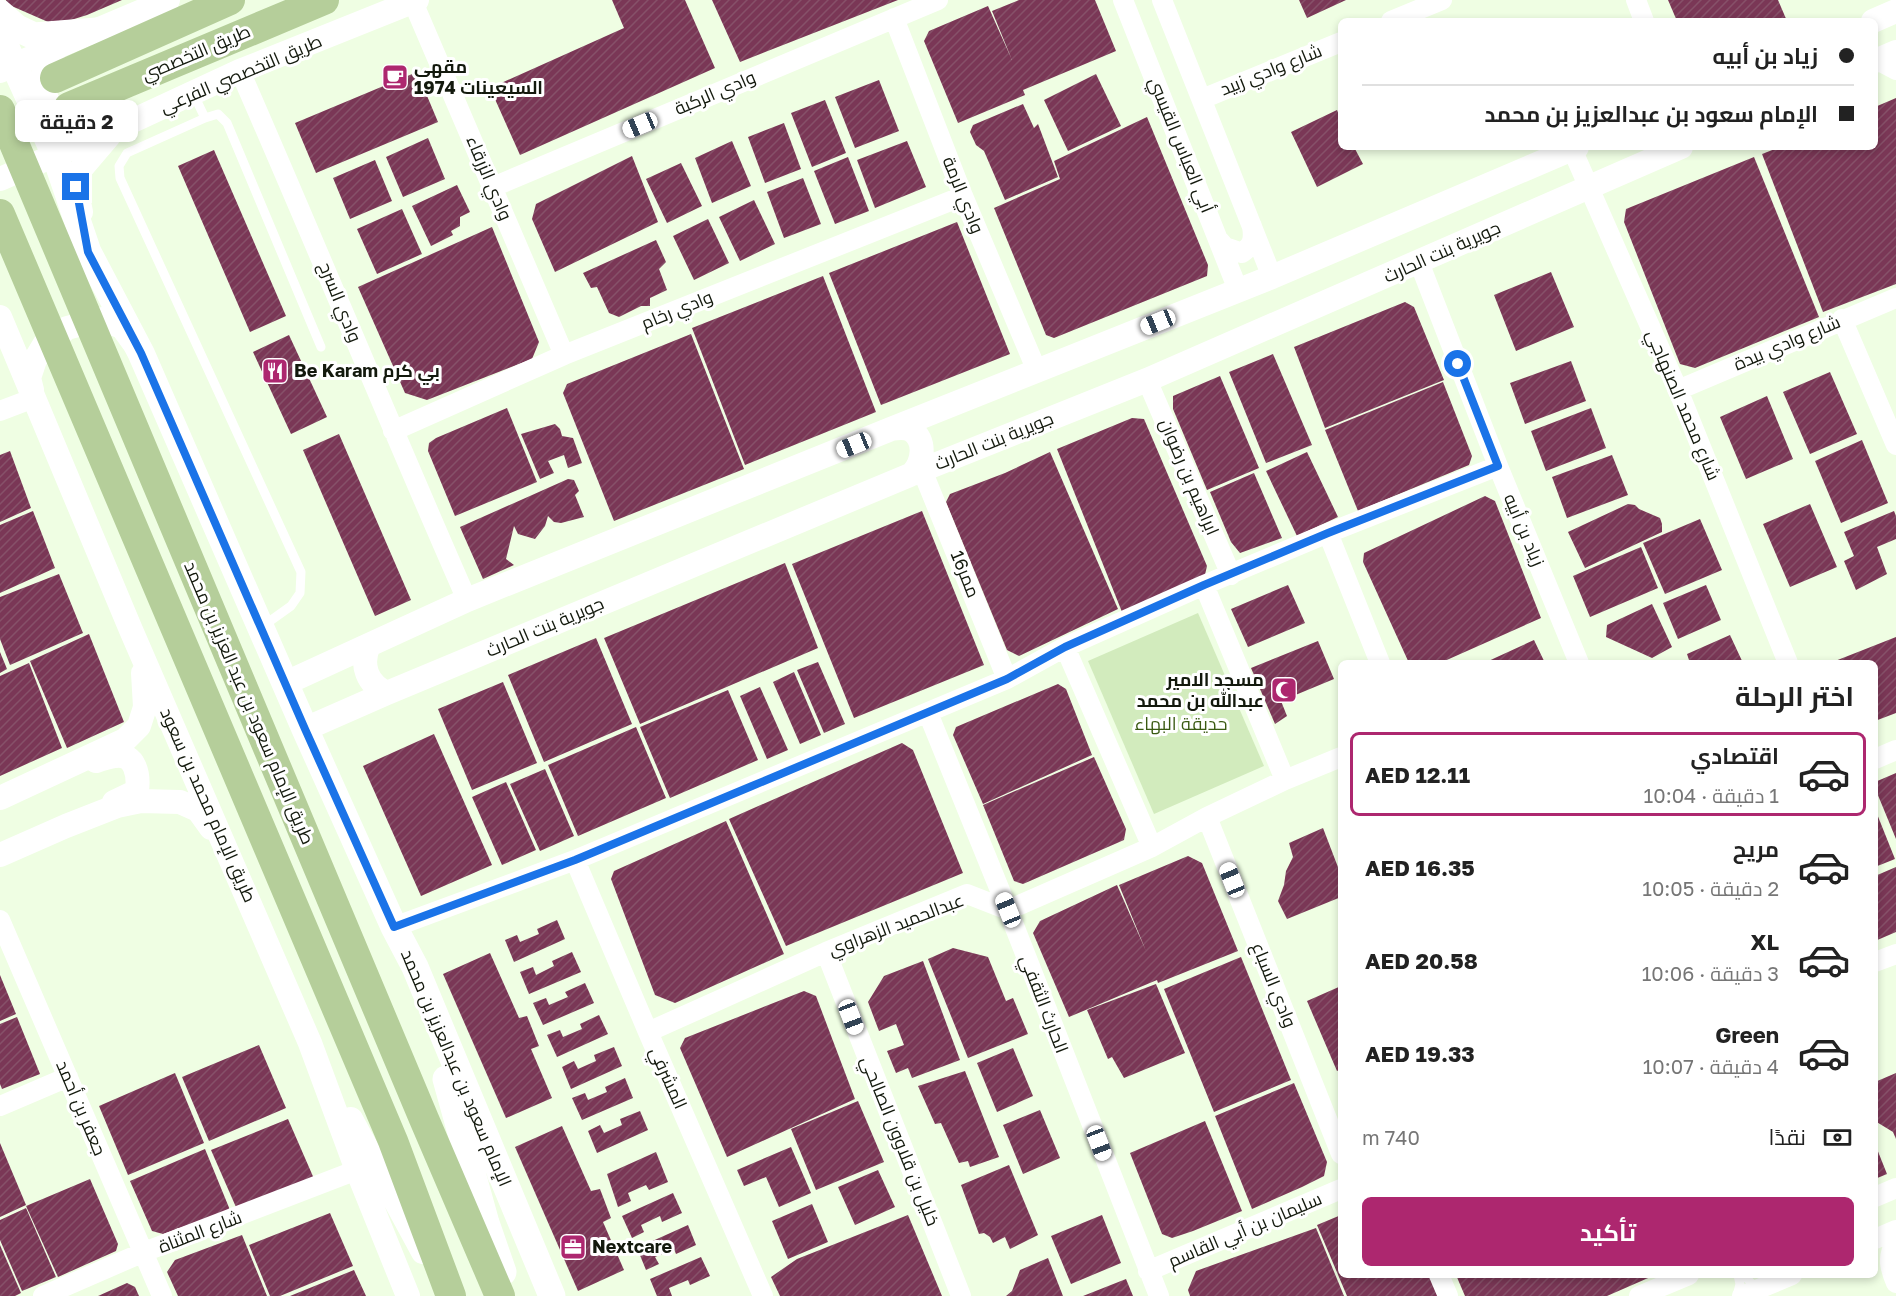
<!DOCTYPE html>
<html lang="ar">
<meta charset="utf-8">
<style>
:root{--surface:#fff;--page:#f2f2f2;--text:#222;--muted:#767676;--line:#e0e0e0;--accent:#ad276f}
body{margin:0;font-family:"Golos Text",Cairo,sans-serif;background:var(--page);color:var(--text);direction:rtl;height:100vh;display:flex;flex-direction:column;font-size:22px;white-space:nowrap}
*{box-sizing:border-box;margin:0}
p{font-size:20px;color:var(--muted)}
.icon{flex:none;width:33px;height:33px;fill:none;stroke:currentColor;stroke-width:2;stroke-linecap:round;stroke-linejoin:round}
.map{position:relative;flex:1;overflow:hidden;direction:ltr}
.drawer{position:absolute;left:1338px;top:660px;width:540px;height:618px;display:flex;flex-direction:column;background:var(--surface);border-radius:9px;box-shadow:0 3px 9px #0003;direction:rtl}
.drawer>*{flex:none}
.hud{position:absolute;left:1338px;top:18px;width:540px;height:132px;border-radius:9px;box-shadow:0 3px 9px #0003;direction:rtl;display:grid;align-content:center;height:132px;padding:0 24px;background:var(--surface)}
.end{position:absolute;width:27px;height:27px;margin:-14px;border:8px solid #1a73e8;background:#fff;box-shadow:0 0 0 3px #fff}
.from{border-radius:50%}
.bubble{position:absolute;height:42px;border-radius:9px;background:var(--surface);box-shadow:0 3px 9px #0003;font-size:20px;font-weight:700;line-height:42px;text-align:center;direction:rtl}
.car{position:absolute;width:18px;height:36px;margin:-18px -9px;border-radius:8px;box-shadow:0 0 4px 2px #0007;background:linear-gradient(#fff 24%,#345 0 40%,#fff 0 76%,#345 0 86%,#fff 0)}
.hud b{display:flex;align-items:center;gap:21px;height:57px;font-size:22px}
.hud b+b{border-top:2px solid var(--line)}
.hud i{width:15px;height:15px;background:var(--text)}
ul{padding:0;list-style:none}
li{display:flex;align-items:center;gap:18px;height:84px;margin:0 12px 9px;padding:0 12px;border:3px solid transparent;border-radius:9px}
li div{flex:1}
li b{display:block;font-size:22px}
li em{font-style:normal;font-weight:700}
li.on{border-color:var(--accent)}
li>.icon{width:54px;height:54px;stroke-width:1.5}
h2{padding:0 24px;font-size:27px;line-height:72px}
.pay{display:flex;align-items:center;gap:15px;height:66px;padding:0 24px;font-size:22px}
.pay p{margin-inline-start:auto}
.cta{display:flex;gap:12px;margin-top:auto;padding:12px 24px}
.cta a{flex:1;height:69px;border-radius:9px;background:var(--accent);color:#fff;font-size:24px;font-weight:700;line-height:69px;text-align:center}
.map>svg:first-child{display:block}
.green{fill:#d2ebbd}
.building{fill:url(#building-hatch)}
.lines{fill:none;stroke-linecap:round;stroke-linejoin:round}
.service{stroke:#fff;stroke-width:9}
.minor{stroke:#fff;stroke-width:20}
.tertiary{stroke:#fff;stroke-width:24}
.secondary{stroke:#fff;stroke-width:27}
.primary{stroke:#b5ce9a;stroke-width:30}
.route{stroke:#1a73e8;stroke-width:8}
.labels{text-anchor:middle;stroke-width:6;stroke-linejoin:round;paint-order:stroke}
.street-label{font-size:18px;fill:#13190d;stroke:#fff}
.poi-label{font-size:18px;font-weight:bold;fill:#13190d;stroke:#fff;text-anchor:start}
.park-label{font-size:18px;fill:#3a5a12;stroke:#fff}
</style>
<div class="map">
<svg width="1896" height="1296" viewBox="0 0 1896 1296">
<defs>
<pattern id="building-hatch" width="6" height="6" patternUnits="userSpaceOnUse" patternTransform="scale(1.5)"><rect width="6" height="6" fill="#7a3756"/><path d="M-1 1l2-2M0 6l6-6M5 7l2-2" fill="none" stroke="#865169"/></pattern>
</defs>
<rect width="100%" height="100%" fill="#effee3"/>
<!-- green -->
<path class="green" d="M1198 613 1264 766 1154 814 1088 661Z"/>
<!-- building -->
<path class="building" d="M6 0H122L87 15 55 25 7 4Z
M612 0H685L715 68 520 155 490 88 624 28Z
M712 0H898L740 62Z
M1019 0H1095L1116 51 1023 90 1025 95 958 123 924 41 929 31 988 6 1012 60 992 11Z
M1299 0H1346L1307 18Z
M1668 0H1778L1787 21H1677Z
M417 72 438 122 316 173 295 123Z
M1096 74 1121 126 1068 151 1044 100Z
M879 80 899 131 855 148 835 97Z
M1896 98V284L1823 312 1762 154 1780 147H1875V107Z
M825 100 846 153 812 167 791 113Z
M1023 104 1034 128 1038 124 1058 177 1005 200 984 151 976 145 970 132 973 125Z
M1337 110 1341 119V147H1354L1363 164 1317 187 1291 132Z
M1147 117 1208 265 1207 276 1054 338 1046 335 994 208 1060 179 1054 161Z
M784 123 801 169 765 183 748 137Z
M428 138 445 179 403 197 386 157Z
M732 141 751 186 712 203 695 158Z
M907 141 926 187 875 208 857 160Z
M214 150 286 316 250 332 178 166Z
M632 156 658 222 555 272 532 219 536 204Z
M848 157 869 211 835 224 814 171Z
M1754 157 1819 317 1695 368 1680 364 1624 222 1626 209Z
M375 160 392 201 350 219 333 178Z
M681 163 702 206 667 223 646 179Z
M803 178 821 224 784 238 767 192Z
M457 185 470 212 460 217V226L451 231 453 235 431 246 412 206Z
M754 200 775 244 740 261 719 217Z
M402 209 422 254 377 274 357 229Z
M708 219 729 263 694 280 673 236Z
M957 222 1010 354 881 405 829 273Z
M492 227 539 342 532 359 427 400 405 393 358 287Z
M656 240 666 262 659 269 667 290 650 298V306H641L619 317 609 313 597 287 591 288 583 273Z
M1551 272 1574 327 1516 351 1494 295Z
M823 276 876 412 745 465 692 328Z
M1405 302 1414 307 1444 380 1325 428 1294 347Z
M691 334 744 469 614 521 563 393 567 384Z
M289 335 327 417 291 434 253 352Z
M1273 354 1312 445 1266 463 1229 372Z
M1571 361 1586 401 1525 424 1510 383Z
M1830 372 1857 434 1810 454 1783 392Z
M1220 376 1259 468 1207 490 1173 409V396Z
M1443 382 1472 456 1469 465 1358 511 1325 430Z
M1767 396 1793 459 1746 479 1720 417Z
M507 408 537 482 455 516 428 451 429 443 436 438Z
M1591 408 1606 448 1546 471 1531 431Z
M1132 418 1144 419 1207 566 1204 579 1122 612 1057 449Z
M555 424 560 429 562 436 573 438 582 463 568 468 564 455 548 461 554 473 540 479 521 434Z
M339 434 411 600 375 616 303 450Z
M1862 440 1888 503 1841 523 1815 461Z
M10 451 31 508 0 522V455Z
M1050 452 1118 609 1019 656 1007 650 946 502 950 494 1005 473Z
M1307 452 1338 517 1297 536 1266 471Z
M1612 455 1628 495 1567 518 1552 477Z
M1254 473 1282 538 1240 553 1231 542 1210 492Z
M568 479 574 480 579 491 575 495 584 517 561 523 554 522 548 516 545 526 535 539 518 534 514 526 506 559 514 565 483 579 460 527Z
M1485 496 1495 501 1541 618 1440 663H1409L1363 562 1364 553Z
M1628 504 1635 505 1639 509 1660 518 1662 524V532L1585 568 1568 532Z
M1810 504 1837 567 1790 587 1763 524Z
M33 511 55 568 0 593V525Z
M922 511 984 665 854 718 792 564Z
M1894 511 1896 516V539L1877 547 1887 574 1856 590 1844 561 1854 556 1844 532Z
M1700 519 1722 570 1665 594 1643 543Z
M1641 547 1658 588 1590 617 1573 576Z
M785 563 818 648 640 724 604 638Z
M59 574 83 633 10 665 0 639V597Z
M1288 585 1305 623 1248 647 1231 609Z
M1706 585 1721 620 1678 639 1663 603Z
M1652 604 1672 647 1652 658 1606 637 1607 625Z
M89 634 124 722 67 748 30 661Z
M1730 635 1743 663H1690L1687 654Z
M1896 637V713L1875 721V663H1830Z
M596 638 632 724 544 762 508 675Z
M1534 640 1545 663H1484Z
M1318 641 1334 679 1281 701 1287 716 1275 724 1251 668Z
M0 652 7 669 0 673Z
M818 662 845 724 824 733 797 670Z
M29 663 62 748 0 776V676Z
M794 672 821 735 800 744 773 682Z
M503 682 537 763 472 790 438 709Z
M1058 684 1066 689 1092 755 983 804 953 735 956 727Z
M760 687 788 750 767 759 740 696Z
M728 690 758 760 670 798 640 727Z
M636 727 666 798 578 836 548 765Z
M434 734 492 865 421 896 363 766Z
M902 743 913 750 963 873 786 946 729 819Z
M1094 757 1126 829 1124 840 1023 884 1014 881 983 805Z
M545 769 574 836 540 851 510 784Z
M1896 773V839L1875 788V782Z
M506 782 536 850 502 865 472 797Z
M1875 809 1895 859 1875 867Z
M726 821 784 954 675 1003 655 995 611 879 614 871Z
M1323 828 1341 875V897L1287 919 1278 901 1284 885 1286 871 1293 857 1289 843Z
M1188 856 1202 863 1238 951 1158 983 1157 980 1069 1017 1033 933 1040 921 1117 885 1146 951 1119 885Z
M1896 867V932L1875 941V876Z
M557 920 565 939 514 962 505 940 517 935 520 942 539 934 537 929Z
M953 948 988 957 1006 1001 1013 998 1028 1034 968 1058 928 959Z
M572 952 581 972 529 994 520 972 533 967 536 975 554 966 552 961Z
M490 953 519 1018 527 1016 539 1046 531 1049 552 1098 506 1118 443 974Z
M1241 957 1291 1080 1214 1112 1164 989Z
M923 961 960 1060 912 1078 908 1068 896 1073 887 1051 904 1045 896 1024 879 1031 868 1002 884 976Z
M0 975 16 1014 0 1021Z
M585 983 594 1003 543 1025 533 1003 546 998 549 1005 568 997 565 992Z
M1156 984 1185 1053 1124 1078 1112 1057 1108 1059 1087 1010Z
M1341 986V1069L1337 1071 1307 1001Z
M804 991 816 996 855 1099 727 1157 680 1048 685 1038Z
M599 1015 608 1034 557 1057 547 1035 560 1030 563 1037 582 1029 580 1024Z
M17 1017 40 1074 2 1089 0 1084V1024Z
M259 1045 286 1108 209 1141 182 1077Z
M614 1047 622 1066 571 1089 562 1067 574 1061 578 1069 596 1061 594 1055Z
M1013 1048 1033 1096 997 1112 977 1063Z
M965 1071 999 1157 970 1167 968 1161 959 1163 941 1123 935 1124 918 1086Z
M175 1073 204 1143 128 1175 99 1106Z
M1896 1073V1139L1893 1132 1875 1121V1082Z
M625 1078 633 1098 582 1120 572 1098 585 1093 588 1100 607 1092 605 1087Z
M1294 1083 1327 1162 1324 1176 1302 1187 1252 1209 1215 1116Z
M858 1101 884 1162 816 1190 791 1129Z
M1040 1110 1060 1158 1023 1174 1003 1125Z
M640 1111 648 1130 597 1153 588 1131 600 1125 604 1133 622 1125 620 1119Z
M288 1119 315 1181 239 1214 211 1150Z
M1205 1121 1242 1211 1193 1231 1172 1238 1162 1234 1130 1153Z
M562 1126 591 1191 600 1189 611 1218 603 1222 624 1270 578 1291 515 1147Z
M0 1143 26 1205 0 1217Z
M1875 1144 1887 1174 1875 1179Z
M791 1147 811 1193 779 1207 766 1177 744 1186 737 1170Z
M205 1149 230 1210 163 1234 152 1231 130 1181Z
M656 1152 668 1182 649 1190 646 1185 628 1193 631 1201 618 1207 607 1174Z
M1009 1165 1038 1235 1010 1249 1005 1237 993 1243 990 1237 984 1233 979 1234 961 1185Z
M878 1170 895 1207 855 1225 838 1187Z
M90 1179 118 1244 116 1251 58 1277 26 1206Z
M673 1193 682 1213 662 1222 660 1216 641 1225 644 1232 632 1238 622 1216Z
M812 1204 828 1242 788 1259 772 1221Z
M26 1208 56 1277 22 1291 0 1240V1220Z
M330 1213 353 1266 280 1296H270L249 1245Z
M908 1215 942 1296H780L771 1277 797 1259Z
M1102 1215 1121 1263 1071 1284 1051 1236Z
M1341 1215V1275H1429L1438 1296H1347L1317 1225Z
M688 1225 696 1245 676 1254 674 1249 655 1257 659 1264 646 1270 637 1248Z
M1316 1228 1344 1296H1190L1188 1290 1196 1271Z
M242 1235 267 1296H178L167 1272 175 1260Z
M0 1245 21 1293 15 1296H0Z
M701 1257 710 1276 690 1285 688 1280 669 1288 672 1296H657L650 1279Z
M1048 1258 1063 1296H1006L1012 1291 1020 1270Z
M354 1270 366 1296H290Z
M1456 1275H1655L1607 1296H1465Z
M1126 1279 1133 1296H1083Z
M127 1283 135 1287 139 1296H98Z"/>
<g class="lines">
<!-- service -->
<path class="service" d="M193 93 205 118 127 153 119 166 120 178 301 572 300 593 291 606 263 626
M205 118 218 114 227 123 321 347
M1745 1275 1750 1282 1758 1288
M1737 1296 1740 1284 1738 1275"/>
<!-- minor -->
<path class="minor" d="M1123 0 1238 290
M1162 0 1272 277
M1636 0 1644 21
M413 2 564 355
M894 18 963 196 1037 371
M1391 21 1442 0
M1877 60 1896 70
M240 71C317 247 390 425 467 600
M1202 99 1341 42
M1572 149 1678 390 1788 663
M493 187 938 0
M1218 239 1225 247 1242 253C1253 245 1254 239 1252 226
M1419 262 1498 466 1579 663
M1842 319 1896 445
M1147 380 1231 575
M1678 390 1896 298
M0 411 34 398
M393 431 564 355 963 196
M922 470 1007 679
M1328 533 1380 663
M1204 585 1285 780
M1065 647 1152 847
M928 713 1008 910 1159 1296
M1875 759 1896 750
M1207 817 1341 1154
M575 860 648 1032 763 1296
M0 920 162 1296
M394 927 575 860 1007 679 1065 647 1204 585 1328 533 1498 466
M826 952 961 1296
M1875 962 1896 954
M648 1032 826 952 967 894 1008 910 1152 847 1207 817 1285 780 1341 757
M0 1106 68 1077
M1875 1197 1896 1188
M1875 1239 1896 1230
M1896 1243C1886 1256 1890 1269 1896 1283
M1148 1271 1341 1189
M1439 1275 1448 1296
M43 1296 144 1252 357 1170
M1639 1296 1689 1275
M1742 1296 1792 1275"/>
<!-- tertiary -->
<path class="tertiary" d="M1873 21 1896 11
M1875 61 1896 52
M54 62C47 66 42 73 42 81 44 98 56 122 72 128 82 133 94 131 105 130
M0 71 168 0
M0 179 115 129 240 71 417 0
M81 212 76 187 80 170 109 136
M0 317 131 630 310 1043 357 1170 408 1296
M32 390 29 378 35 360 44 345 67 328 102 319 122 327 133 342
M891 429C897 428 905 427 911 430 927 440 923 463 912 474
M369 645C360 665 367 684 387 693
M286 683 467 600 891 429 1272 277 1577 147
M305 729 387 693 922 470 1147 380 1681 147
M96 761C102 759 109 757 115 756 136 753 139 776 137 791L114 802
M0 798 125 740 139 726 145 707 143 673
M0 855 66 826 117 806 141 801 180 802 198 810 211 828
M351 1119 423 1252"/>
<!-- secondary -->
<path class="secondary" d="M0 13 17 28 34 36 97 31
M0 34 55 155 88 252 141 353 305 729 394 927 415 967 552 1296
M446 1079 486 1223 503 1272"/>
<!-- primary -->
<path class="primary" d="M55 78 230 0
M69 107 324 0
M0 110 424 1119 500 1296
M0 214 393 1141 451 1296"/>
</g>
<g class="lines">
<!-- route -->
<path class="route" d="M76 187 88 252 141 353 305 729 394 927 575 860 752 786 1007 679 1065 647 1204 585 1328 533 1498 466 1458 364"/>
</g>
<!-- icons -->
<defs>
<symbol id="cafe-square" viewBox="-11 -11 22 22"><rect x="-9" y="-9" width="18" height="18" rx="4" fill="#ad276f" stroke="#fff"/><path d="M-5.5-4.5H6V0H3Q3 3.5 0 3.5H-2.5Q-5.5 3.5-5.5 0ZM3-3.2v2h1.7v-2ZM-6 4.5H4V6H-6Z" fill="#fff"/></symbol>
<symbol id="restaurant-square" viewBox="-11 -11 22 22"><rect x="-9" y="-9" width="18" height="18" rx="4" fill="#ad276f" stroke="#fff"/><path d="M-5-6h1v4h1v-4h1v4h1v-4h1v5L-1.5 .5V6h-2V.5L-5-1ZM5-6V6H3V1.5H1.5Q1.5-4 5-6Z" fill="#fff"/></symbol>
<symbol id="mosque-square" viewBox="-11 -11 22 22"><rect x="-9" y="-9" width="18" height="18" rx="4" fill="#ad276f" stroke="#fff"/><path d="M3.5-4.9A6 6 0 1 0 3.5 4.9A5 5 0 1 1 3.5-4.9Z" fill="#fff"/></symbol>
<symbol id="office-square" viewBox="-11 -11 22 22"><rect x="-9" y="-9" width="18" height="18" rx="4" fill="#ad276f" stroke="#fff"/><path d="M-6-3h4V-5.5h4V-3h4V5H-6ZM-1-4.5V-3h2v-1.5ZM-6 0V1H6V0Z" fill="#fff"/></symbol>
</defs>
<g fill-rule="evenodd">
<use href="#cafe-square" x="380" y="62" width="30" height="30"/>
<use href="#restaurant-square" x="260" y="356" width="30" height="30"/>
<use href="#mosque-square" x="1269" y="675" width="30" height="30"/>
<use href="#office-square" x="558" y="1232" width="30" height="30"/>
</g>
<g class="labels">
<!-- street labels -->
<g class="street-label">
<text transform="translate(196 53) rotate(-23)" y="6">طريق التخصصي</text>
<text transform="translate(1271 70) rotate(-22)" y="6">شارع وادي زبيد</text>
<text transform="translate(241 74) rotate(-23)" y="6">طريق التخصصي الفرعي</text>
<text transform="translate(715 93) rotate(-23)" y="6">وادي الركبة</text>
<text transform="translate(1181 145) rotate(68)" y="6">أبي العباس القيسي</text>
<text transform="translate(489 178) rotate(67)" y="6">وادي الزرقاء</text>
<text transform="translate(963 195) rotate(68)" y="6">وادي الرمة</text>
<text transform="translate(1442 252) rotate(-24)" y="6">جويرية بنت الحارث</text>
<text transform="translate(340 302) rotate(68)" y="6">وادي السرح</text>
<text transform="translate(677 310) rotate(-22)" y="6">وادي رخام</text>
<text transform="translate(1787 343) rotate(-23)" y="6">شارع وادي بيدة</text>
<text transform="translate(1683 405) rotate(67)" y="6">شارع محمد الصنهاجي</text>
<text transform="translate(994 441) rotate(-22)" y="6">جويرية بنت الحارث</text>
<text transform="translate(1189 477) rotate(67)" y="6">ابراهيم بن رضوان</text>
<text transform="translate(1524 530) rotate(67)" y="6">زياد بن أبيه</text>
<text transform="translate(965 574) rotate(68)" y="6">ممر16</text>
<text transform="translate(545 627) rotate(-23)" y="6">جويرية بنت الحارث</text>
<text transform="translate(249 703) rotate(67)" y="6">طريق الإمام سعود بن عبد العزيز بن محمد</text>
<text transform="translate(208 805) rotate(66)" y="6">طريق الإمام محمد بن سعود</text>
<text transform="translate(896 925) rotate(-21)" y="6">عبدالحميد الزهراوي</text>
<text transform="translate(1274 985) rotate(68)" y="6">وادي السباع</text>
<text transform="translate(1044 1004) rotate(69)" y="6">الحارث الثقفي</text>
<text transform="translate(456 1068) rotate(67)" y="6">الإمام سعود بن عبدالعزيز بن محمد</text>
<text transform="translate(668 1078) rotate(66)" y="6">المشرفي</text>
<text transform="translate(81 1108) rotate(67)" y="6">جعفر بن أحمد</text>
<text transform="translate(900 1141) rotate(68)" y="6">خليل بن قلاوون الصالحي</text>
<text transform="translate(1245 1230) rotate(-23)" y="6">سليمان بن أبي القاسم</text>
<text transform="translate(200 1232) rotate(-21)" y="6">شارع المثناة</text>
</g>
<!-- poi labels -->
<g class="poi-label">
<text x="414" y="73">مقهى<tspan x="414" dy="21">السيعينات 1974</tspan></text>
<text x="294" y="377">Be Karam بي كرم</text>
<text x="1264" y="686" text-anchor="end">مسجد الامير<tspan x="1264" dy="21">عبدالله بن محمد</tspan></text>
<text x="592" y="1253">Nextcare</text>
</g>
<!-- park labels -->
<g class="park-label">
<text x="1181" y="730">حديقة البهاء</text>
</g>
</g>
</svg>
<i class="end from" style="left:1458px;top:364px"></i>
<i class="end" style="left:76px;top:187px"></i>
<div class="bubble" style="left:15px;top:100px;width:123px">2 دقيقة</div>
<i class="car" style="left:640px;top:125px;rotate:247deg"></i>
<i class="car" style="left:1158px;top:322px;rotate:248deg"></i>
<i class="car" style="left:854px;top:445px;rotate:248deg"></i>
<i class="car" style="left:1232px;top:880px;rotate:338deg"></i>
<i class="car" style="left:1008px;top:910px;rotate:338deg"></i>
<i class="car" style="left:851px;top:1017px;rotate:159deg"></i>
<i class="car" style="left:1099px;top:1143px;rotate:159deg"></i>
<div class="hud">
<b><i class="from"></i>زياد بن أبيه</b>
<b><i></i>الإمام سعود بن عبدالعزيز بن محمد</b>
</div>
<section class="drawer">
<h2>اختر الرحلة</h2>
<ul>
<li class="on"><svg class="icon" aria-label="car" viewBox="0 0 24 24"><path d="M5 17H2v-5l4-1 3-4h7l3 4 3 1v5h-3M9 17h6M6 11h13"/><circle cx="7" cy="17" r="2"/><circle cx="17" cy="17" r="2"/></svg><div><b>اقتصادي</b><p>1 دقيقة · 10:04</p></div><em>AED 12.11</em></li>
<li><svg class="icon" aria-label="car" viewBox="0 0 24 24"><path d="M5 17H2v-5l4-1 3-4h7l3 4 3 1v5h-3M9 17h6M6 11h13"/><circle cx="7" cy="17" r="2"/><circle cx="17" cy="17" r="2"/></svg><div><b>مريح</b><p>2 دقيقة · 10:05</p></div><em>AED 16.35</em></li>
<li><svg class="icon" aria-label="car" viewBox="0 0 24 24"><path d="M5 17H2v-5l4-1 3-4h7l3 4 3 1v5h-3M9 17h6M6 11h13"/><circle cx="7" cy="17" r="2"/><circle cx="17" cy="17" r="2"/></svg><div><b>XL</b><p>3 دقيقة · 10:06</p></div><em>AED 20.58</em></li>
<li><svg class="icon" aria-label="car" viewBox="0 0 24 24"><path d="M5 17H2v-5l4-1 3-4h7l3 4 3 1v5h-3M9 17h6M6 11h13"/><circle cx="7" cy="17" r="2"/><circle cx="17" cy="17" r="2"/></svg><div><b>Green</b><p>4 دقيقة · 10:07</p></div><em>AED 19.33</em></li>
</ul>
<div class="pay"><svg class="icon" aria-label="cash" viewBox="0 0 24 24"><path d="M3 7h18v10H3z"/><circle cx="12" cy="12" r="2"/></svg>نقدًا<p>740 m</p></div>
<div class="cta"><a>تأكيد</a></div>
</section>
</div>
